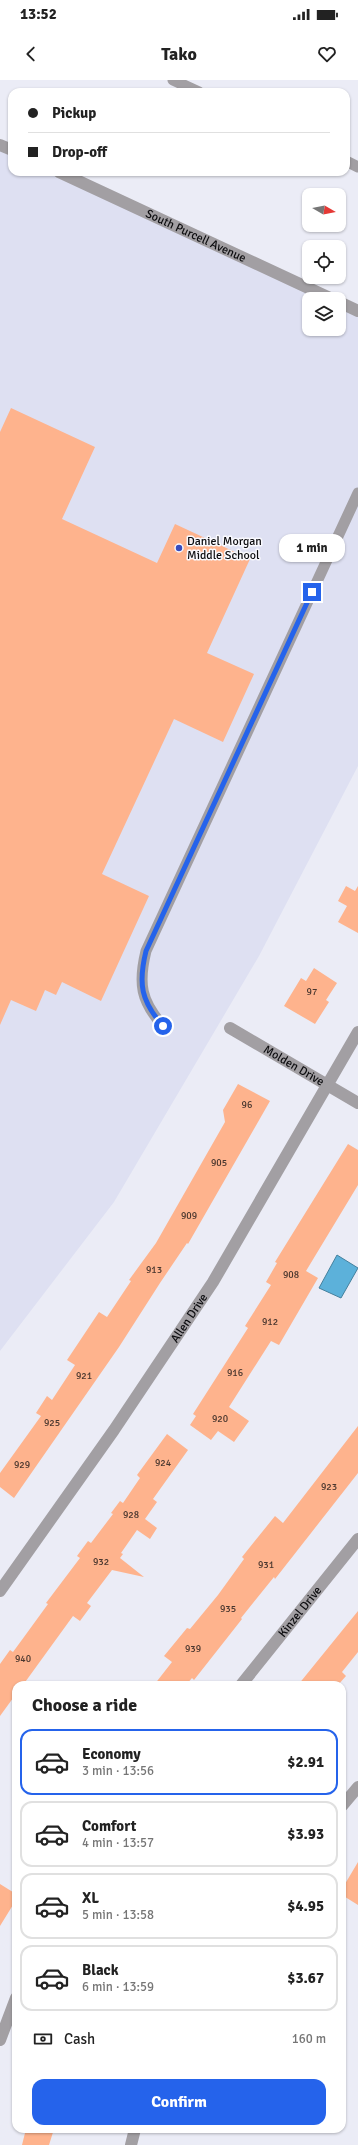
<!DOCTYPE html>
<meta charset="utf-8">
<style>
:root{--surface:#fff;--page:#f6f6f6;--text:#222;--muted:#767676;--line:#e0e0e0;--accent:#2563eb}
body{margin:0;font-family:Signika,sans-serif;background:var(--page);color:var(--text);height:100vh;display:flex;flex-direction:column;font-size:15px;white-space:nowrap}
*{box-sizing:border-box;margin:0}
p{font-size:13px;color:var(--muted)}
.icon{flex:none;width:22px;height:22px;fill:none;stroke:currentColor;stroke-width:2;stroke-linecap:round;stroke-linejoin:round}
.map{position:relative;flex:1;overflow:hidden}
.panel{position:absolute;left:12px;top:1601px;width:334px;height:452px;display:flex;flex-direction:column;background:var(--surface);border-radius:12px;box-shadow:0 1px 3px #0004}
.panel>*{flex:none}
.top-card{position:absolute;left:8px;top:8px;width:342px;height:88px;border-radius:12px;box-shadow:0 1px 3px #0004;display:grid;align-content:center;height:88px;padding:0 20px;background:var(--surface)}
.needle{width:26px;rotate:99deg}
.buttons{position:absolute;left:302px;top:108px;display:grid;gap:8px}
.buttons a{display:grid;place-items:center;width:44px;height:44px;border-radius:8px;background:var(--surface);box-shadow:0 1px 3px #0004;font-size:20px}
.end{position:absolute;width:18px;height:18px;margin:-9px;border:5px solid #2563eb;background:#fff;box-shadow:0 0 0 2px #fff}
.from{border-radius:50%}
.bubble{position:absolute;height:28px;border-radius:12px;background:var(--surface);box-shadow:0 1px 3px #0004;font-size:13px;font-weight:700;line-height:28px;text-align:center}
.top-card b{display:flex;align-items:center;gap:14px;height:38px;font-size:15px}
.top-card b+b{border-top:1px solid var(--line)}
.top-card i{width:10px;height:10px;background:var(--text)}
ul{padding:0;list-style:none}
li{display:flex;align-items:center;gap:12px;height:66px;margin:0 8px 6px;padding:0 12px;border:2px solid var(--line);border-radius:12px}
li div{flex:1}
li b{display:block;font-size:15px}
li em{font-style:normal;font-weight:700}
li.current{border-color:var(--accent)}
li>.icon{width:36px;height:36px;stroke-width:1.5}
h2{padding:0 20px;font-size:18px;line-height:48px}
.pay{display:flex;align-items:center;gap:10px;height:44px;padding:0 20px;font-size:15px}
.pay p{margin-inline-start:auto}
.action{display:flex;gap:8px;margin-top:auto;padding:8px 20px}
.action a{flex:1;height:46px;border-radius:12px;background:var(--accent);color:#fff;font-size:16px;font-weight:700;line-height:46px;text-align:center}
.status{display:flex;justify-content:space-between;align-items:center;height:28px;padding:0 20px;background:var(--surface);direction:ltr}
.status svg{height:11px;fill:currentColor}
header{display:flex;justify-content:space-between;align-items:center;height:52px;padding:0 20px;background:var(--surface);font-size:18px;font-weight:700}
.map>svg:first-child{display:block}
.built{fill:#dee0f2}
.water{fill:#5cb1da;stroke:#44809d}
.building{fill:#feb38d}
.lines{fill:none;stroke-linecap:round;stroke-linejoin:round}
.service{stroke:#a29fa3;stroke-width:11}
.minor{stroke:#a29fa3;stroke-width:12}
.tertiary{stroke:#a29fa3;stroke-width:12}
.route{stroke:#2563eb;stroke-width:5}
.poi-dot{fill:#374cbe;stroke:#f9f9fe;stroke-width:1.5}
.labels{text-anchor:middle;stroke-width:3;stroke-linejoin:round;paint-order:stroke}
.number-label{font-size:10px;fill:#48362e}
.street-label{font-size:12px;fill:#0c0c0f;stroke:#f9f9fe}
.poi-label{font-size:12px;fill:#0c0c0f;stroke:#f9f9fe;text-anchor:start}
</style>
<div class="status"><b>13:52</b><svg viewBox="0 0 49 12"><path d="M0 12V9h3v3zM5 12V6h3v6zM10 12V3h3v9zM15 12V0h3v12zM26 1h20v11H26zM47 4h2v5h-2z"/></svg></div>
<header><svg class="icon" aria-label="back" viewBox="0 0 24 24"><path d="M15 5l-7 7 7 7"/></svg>Tako<svg class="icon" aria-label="heart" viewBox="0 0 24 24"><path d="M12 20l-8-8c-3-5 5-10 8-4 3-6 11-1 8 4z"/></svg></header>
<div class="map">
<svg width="358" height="2065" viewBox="0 0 358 2065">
<rect width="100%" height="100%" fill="#ebecf6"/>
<!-- built -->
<path class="built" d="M0 65 12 70V92H59L332 219H309V249H339V222L358 231V686L259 876 114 1122 0 1271Z"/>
<!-- water -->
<path class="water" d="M337 1175 358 1188 341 1218 319 1208Z"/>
<!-- building -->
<path class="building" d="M11 328 95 367 62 439 157 483 175 444 250 479 207 573 254 594 223 662 174 639 102 794 149 816 101 921 62 902 56 915 45 910 36 931 11 920 0 945V352Z
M346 806 355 811 358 806V853L338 842 347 826 338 821Z
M314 888 337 903 326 920 329 922 315 944 284 926 301 898 306 901Z
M238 1004 270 1021 188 1164 187 1163 160 1203 119 1267 14 1418 0 1407V1393L41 1336 36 1333 47 1316 52 1320 75 1285 67 1280 99 1232 107 1237 131 1201 129 1200 156 1163 225 1042 223 1030Z
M348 1064 358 1070V1105L306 1191 318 1198 279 1265 271 1261 229 1327 249 1341 234 1362 218 1351 211 1360 190 1345 196 1336 193 1334 248 1248 245 1246 271 1205 266 1202 277 1183 275 1182Z
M358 1346V1393L286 1485 275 1499 274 1497 241 1538 242 1539 194 1600 192 1598 186 1605H154L172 1582 164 1576 187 1548 190 1549 218 1515 244 1479 242 1477 275 1436 283 1443Z
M167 1354 188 1370 153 1419 157 1422 145 1439 157 1448 150 1459 137 1450 121 1473 123 1474 120 1478 144 1497 112 1490 87 1523 91 1526 80 1541 73 1536 23 1605H16V1614L0 1636V1584L10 1570 13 1572 24 1557 48 1524 46 1523 80 1478 77 1476 88 1461 91 1463 113 1434 111 1433 120 1421 123 1423 140 1398 137 1395Z
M358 1531V1572L342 1592 346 1596 338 1605H298Z
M358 1782V1825L342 1815V1809Z
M0 1804 16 1814V1820L0 1846Z
M26 2049H54L49 2065H22Z"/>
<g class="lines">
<!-- service -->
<path class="service" d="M173 0 199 12
M346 81 358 87
M163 946C141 921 138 904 146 871L358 413"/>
<!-- minor -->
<g class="minor">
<path d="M0 65 12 70"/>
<path id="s1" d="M59 92 332 219"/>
<path d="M339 222 358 231"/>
<path id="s2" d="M230 948 358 1023"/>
<path id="s3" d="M0 1511 114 1350 213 1202 358 952"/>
<path id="s4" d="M241 1605 358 1459"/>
<path d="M0 1960 16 1918"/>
</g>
<!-- tertiary -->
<path class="tertiary" d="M342 1726 358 1707
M131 2065 135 2049"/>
</g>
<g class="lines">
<!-- route -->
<path class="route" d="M163 946C141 921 138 904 146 871L312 512"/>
</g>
<!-- markers -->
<circle class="poi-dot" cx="179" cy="468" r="4"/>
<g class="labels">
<!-- number labels -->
<g class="number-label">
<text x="312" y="915">97</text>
<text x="247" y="1028">96</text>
<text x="219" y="1086">905</text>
<text x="189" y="1139">909</text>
<text x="154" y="1193">913</text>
<text x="291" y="1198">908</text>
<text x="270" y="1245">912</text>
<text x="235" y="1296">916</text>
<text x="84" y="1299">921</text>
<text x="220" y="1342">920</text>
<text x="52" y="1346">925</text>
<text x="163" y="1386">924</text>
<text x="22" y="1388">929</text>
<text x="329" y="1410">923</text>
<text x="131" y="1438">928</text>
<text x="101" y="1485">932</text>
<text x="266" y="1488">931</text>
<text x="228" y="1532">935</text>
<text x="193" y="1572">939</text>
<text x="23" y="1582">940</text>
</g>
<!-- street labels -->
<g class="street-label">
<text dy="4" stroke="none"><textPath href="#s1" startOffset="151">South Purcell Avenue</textPath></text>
<text dy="4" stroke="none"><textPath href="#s2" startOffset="74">Molden Drive</textPath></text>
<text dy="4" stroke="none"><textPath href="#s3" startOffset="332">Allen Drive</textPath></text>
<text dy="4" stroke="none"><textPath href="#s4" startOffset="94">Kinzel Drive</textPath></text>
</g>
<!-- poi labels -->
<g class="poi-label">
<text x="187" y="465">Daniel Morgan<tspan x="187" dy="14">Middle School</tspan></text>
</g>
</g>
</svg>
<div class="buttons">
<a><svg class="needle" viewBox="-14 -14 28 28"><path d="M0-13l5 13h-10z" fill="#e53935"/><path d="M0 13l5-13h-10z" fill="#767676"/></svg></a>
<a><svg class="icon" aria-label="locate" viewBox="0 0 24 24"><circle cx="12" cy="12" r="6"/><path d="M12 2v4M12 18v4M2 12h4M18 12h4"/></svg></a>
<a><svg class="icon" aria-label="layers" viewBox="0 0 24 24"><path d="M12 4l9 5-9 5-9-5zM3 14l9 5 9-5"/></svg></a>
</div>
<i class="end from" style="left:163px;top:946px"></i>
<i class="end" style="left:312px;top:512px"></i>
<div class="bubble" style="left:279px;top:454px;width:66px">1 min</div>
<div class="top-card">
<b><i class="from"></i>Pickup</b>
<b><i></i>Drop-off</b>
</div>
<section class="panel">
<h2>Choose a ride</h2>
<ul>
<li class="current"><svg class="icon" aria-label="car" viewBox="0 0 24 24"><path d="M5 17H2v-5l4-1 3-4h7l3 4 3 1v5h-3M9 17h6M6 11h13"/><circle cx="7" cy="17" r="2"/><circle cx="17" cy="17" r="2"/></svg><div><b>Economy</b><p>3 min · 13:56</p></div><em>$2.91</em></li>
<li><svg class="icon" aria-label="car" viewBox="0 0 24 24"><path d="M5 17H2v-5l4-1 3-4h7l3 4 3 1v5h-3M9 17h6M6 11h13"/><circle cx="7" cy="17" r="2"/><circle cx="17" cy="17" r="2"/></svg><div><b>Comfort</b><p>4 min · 13:57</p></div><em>$3.93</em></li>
<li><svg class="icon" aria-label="car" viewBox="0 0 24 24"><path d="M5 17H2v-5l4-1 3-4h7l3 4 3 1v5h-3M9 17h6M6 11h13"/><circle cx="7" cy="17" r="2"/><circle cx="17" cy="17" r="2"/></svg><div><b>XL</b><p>5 min · 13:58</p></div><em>$4.95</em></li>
<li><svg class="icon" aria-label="car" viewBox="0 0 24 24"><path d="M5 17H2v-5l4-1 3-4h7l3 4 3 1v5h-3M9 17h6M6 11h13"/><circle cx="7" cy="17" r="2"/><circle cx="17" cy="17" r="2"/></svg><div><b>Black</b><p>6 min · 13:59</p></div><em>$3.67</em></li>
</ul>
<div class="pay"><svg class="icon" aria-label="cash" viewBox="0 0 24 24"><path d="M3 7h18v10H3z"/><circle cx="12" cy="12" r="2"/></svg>Cash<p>160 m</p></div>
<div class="action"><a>Confirm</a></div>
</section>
</div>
